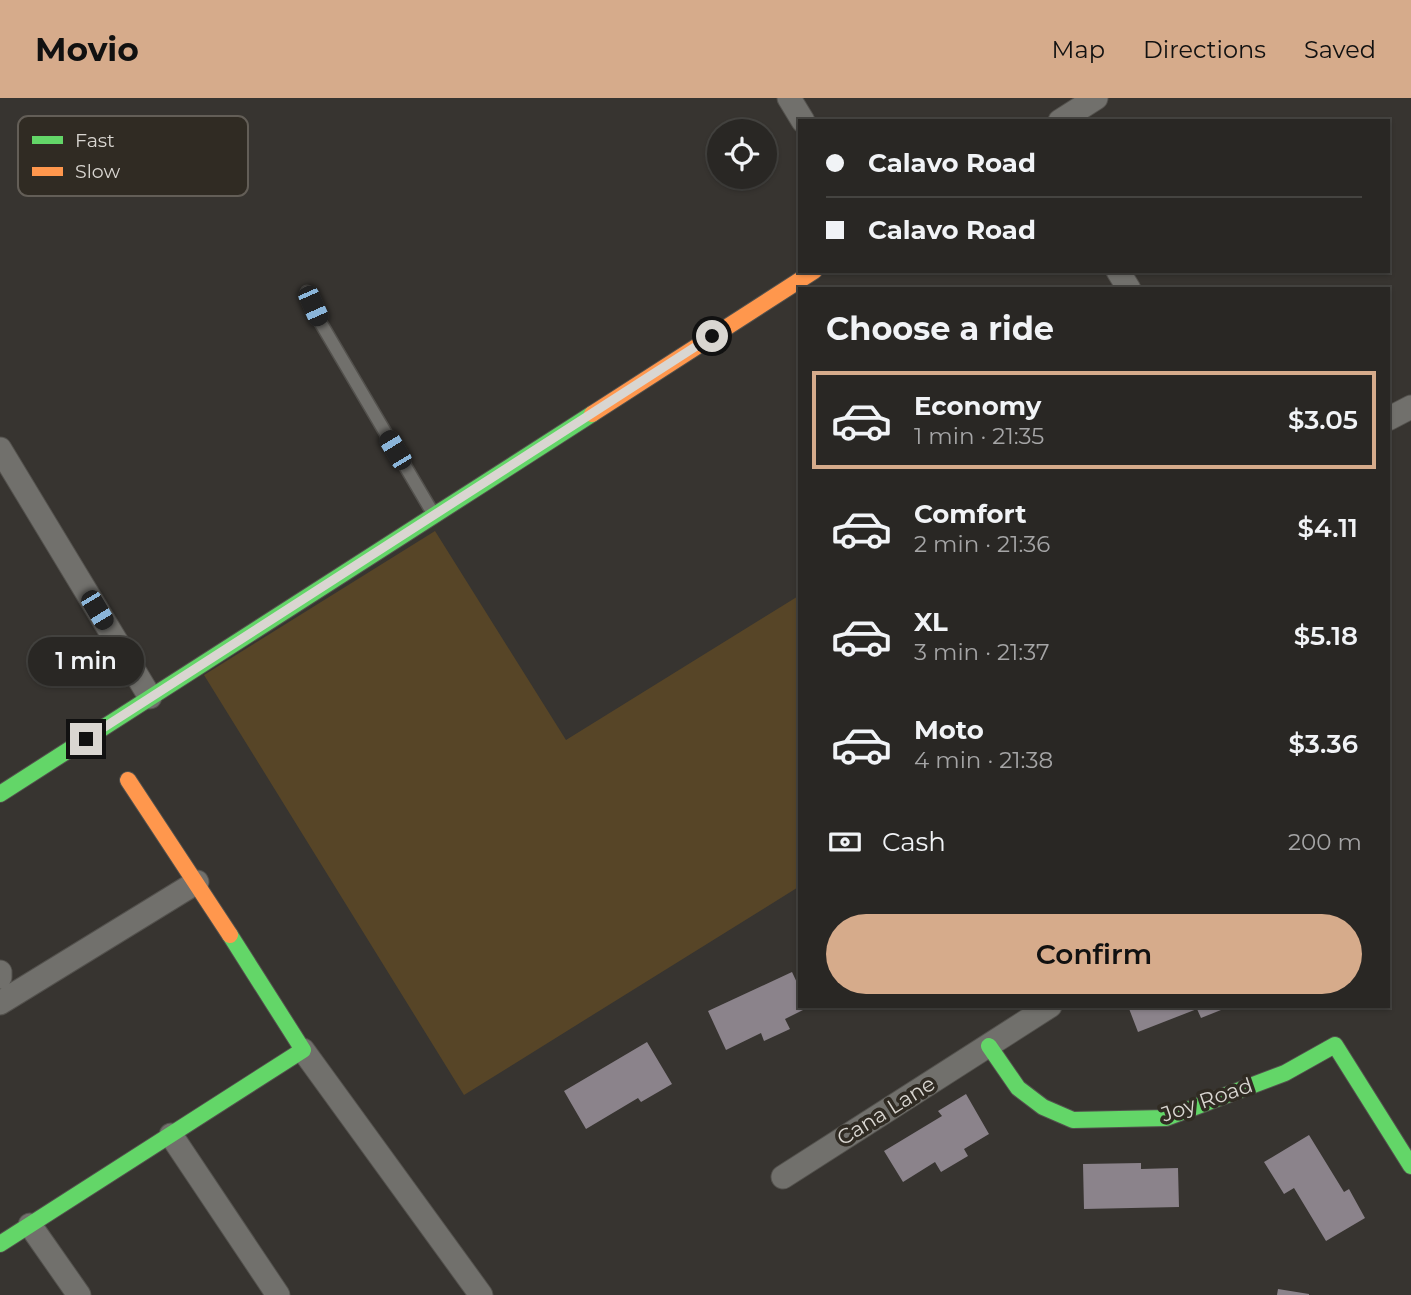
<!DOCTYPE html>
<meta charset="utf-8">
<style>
:root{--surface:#292724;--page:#312f2c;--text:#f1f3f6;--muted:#a5a5a6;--line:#454441;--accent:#d6ab8b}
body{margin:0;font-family:Montserrat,sans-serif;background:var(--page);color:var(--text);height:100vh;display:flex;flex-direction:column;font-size:26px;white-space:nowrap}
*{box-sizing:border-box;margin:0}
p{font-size:23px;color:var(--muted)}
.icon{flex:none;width:38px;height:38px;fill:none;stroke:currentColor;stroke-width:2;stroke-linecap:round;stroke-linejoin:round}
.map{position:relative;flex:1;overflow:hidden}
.drawer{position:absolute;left:798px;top:189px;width:592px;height:721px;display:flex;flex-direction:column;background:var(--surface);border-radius:0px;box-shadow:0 2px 5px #0004,0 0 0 2px var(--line)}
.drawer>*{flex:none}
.hud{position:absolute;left:798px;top:21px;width:592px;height:154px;border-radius:0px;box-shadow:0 2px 5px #0004,0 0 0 2px var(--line);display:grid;align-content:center;height:154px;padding:0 28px;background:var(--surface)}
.buttons{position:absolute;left:707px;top:21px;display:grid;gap:14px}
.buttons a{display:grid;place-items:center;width:70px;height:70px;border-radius:50%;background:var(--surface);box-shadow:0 2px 5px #0004,0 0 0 2px var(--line);font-size:35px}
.end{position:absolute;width:32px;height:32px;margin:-16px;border:9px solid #d9d6d1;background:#111;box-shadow:0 0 0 4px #111}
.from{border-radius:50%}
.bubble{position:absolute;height:49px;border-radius:24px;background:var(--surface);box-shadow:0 2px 5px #0004,0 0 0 2px var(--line);font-size:23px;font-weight:600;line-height:49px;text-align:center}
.car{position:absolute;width:21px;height:42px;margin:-21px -10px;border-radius:9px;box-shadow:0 0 5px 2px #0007;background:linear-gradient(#222 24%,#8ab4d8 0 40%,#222 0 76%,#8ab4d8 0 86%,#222 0)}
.hud b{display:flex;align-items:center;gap:24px;height:66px;font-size:26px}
.hud b+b{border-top:2px solid var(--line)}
.hud i{width:18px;height:18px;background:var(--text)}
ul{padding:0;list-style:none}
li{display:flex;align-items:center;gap:21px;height:98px;margin:0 14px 10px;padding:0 14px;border:4px solid transparent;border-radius:0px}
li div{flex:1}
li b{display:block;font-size:26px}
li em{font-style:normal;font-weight:600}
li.on{border-color:var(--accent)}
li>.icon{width:63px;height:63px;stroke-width:1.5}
h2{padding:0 28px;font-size:32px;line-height:84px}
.pay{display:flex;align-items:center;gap:18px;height:77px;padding:0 28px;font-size:26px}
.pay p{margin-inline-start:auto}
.cta{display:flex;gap:14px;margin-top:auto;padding:14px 28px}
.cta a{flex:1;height:80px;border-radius:42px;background:var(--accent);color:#111;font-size:28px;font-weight:600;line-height:80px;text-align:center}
header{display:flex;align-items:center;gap:42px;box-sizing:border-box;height:98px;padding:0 35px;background:var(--accent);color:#111}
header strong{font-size:33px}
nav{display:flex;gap:38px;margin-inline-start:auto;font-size:24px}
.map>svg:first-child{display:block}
.green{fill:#574527}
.building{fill:#8b838b}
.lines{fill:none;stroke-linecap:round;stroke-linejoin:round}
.lane-casing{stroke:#53514d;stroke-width:15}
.street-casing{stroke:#53514d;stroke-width:25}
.fast-casing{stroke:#53514d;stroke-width:18}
.slow-casing{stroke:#53514d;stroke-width:18}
.lane{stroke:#71706c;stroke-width:12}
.street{stroke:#71706c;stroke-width:23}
.fast{stroke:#63d668;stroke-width:16}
.slow{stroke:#ff974d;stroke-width:16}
.route{stroke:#d9d6d1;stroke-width:9}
.labels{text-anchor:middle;stroke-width:7;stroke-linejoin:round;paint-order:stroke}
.street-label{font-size:21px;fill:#d9d6d1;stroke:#302b23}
.key{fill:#302b23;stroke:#635e57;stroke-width:2}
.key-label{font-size:19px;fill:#d9d6d1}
</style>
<header>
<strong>Movio</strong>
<nav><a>Map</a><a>Directions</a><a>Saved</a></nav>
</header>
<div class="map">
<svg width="1411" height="1197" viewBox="0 0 1411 1197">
<rect width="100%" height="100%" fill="#373430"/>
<!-- green -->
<path class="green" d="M435 433 566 642 800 497V788L464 997 204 577Z"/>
<!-- building -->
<path class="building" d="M792 874 800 891V908H811L785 921 790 931 764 943 761 935 726 952 708 913Z
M1128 908H1231L1201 920 1197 911 1138 934Z
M647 944 672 986 641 1004 638 1000 586 1031 564 993Z
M966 996 989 1036 964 1051 968 1058 941 1074 935 1064 903 1084 884 1053 942 1018 938 1013Z
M1309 1037 1344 1094 1349 1091 1365 1120 1326 1143 1294 1090 1284 1096 1264 1064Z
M1141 1065V1071L1178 1070 1179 1109 1084 1111 1083 1066Z
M1278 1191 1309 1196V1197H1277Z"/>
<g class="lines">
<defs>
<path id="lane" d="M307 194 319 222 434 417"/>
<path id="street" d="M789 0 803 23
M1060 23 1096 0
M1118 173 1129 191
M1388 321 1411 309
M0 351 150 599
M0 874V879
M0 905 197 784
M303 952 481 1197
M171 1037 278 1197
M783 1079 1050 908
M30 1127 79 1197"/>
<path id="fast" d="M0 696 592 316
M989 948 1018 990 1043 1009 1073 1022 1166 1020 1285 975 1335 947 1411 1068
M0 1146 303 952 230 837"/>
<path id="slow" d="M592 316 814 173
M128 682 230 837"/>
</defs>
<!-- lane casing -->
<use href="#lane" class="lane-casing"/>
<!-- street casing -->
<use href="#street" class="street-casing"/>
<!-- fast casing -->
<use href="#fast" class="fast-casing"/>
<!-- slow casing -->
<use href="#slow" class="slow-casing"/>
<!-- lane -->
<use href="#lane" class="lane"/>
<!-- street -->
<use href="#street" class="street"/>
<!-- fast -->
<use href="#fast" class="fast"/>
<!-- slow -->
<use href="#slow" class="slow"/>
</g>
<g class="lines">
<!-- route -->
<path class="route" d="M86 641 712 238"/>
</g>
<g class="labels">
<!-- street labels -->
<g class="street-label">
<text transform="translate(1207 1002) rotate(-19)" y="7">Joy Road</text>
<text transform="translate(886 1013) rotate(-32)" y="7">Cana Lane</text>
</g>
</g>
<!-- legend -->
<rect x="18" y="18" width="230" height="80" rx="10" class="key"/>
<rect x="32" y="38" width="31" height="8" fill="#63d668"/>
<rect x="32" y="69" width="31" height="9" fill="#ff974d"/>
<g class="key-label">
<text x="75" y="49">Fast</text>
<text x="75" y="80">Slow</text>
</g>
</svg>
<div class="buttons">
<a><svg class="icon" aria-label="locate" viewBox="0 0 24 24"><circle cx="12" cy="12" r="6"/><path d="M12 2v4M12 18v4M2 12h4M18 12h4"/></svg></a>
</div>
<i class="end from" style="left:712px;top:238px"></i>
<i class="end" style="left:86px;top:641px"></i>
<div class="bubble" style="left:28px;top:539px;width:116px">1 min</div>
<i class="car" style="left:313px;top:208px;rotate:156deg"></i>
<i class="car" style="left:395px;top:352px;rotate:329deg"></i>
<i class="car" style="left:97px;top:512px;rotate:149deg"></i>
<div class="hud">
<b><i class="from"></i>Calavo Road</b>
<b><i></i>Calavo Road</b>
</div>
<section class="drawer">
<h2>Choose a ride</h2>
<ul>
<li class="on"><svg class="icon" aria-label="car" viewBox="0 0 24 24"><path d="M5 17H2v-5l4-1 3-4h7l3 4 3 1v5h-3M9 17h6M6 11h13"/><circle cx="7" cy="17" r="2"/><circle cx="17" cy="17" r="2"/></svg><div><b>Economy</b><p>1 min · 21:35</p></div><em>$3.05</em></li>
<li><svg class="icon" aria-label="car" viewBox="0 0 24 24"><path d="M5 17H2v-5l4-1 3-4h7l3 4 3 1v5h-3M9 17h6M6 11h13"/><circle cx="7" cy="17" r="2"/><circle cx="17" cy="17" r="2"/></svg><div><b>Comfort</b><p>2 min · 21:36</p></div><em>$4.11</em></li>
<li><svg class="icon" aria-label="car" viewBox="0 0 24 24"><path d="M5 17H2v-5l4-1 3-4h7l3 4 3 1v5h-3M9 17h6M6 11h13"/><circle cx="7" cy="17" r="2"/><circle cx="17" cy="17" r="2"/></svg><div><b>XL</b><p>3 min · 21:37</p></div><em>$5.18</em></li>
<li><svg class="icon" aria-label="car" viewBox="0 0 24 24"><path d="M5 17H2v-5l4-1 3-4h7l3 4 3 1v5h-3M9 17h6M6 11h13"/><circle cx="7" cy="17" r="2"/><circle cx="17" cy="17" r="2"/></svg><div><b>Moto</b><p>4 min · 21:38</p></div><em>$3.36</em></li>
</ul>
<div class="pay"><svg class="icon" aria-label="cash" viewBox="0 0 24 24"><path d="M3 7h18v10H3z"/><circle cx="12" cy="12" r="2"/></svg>Cash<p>200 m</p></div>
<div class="cta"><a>Confirm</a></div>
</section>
</div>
